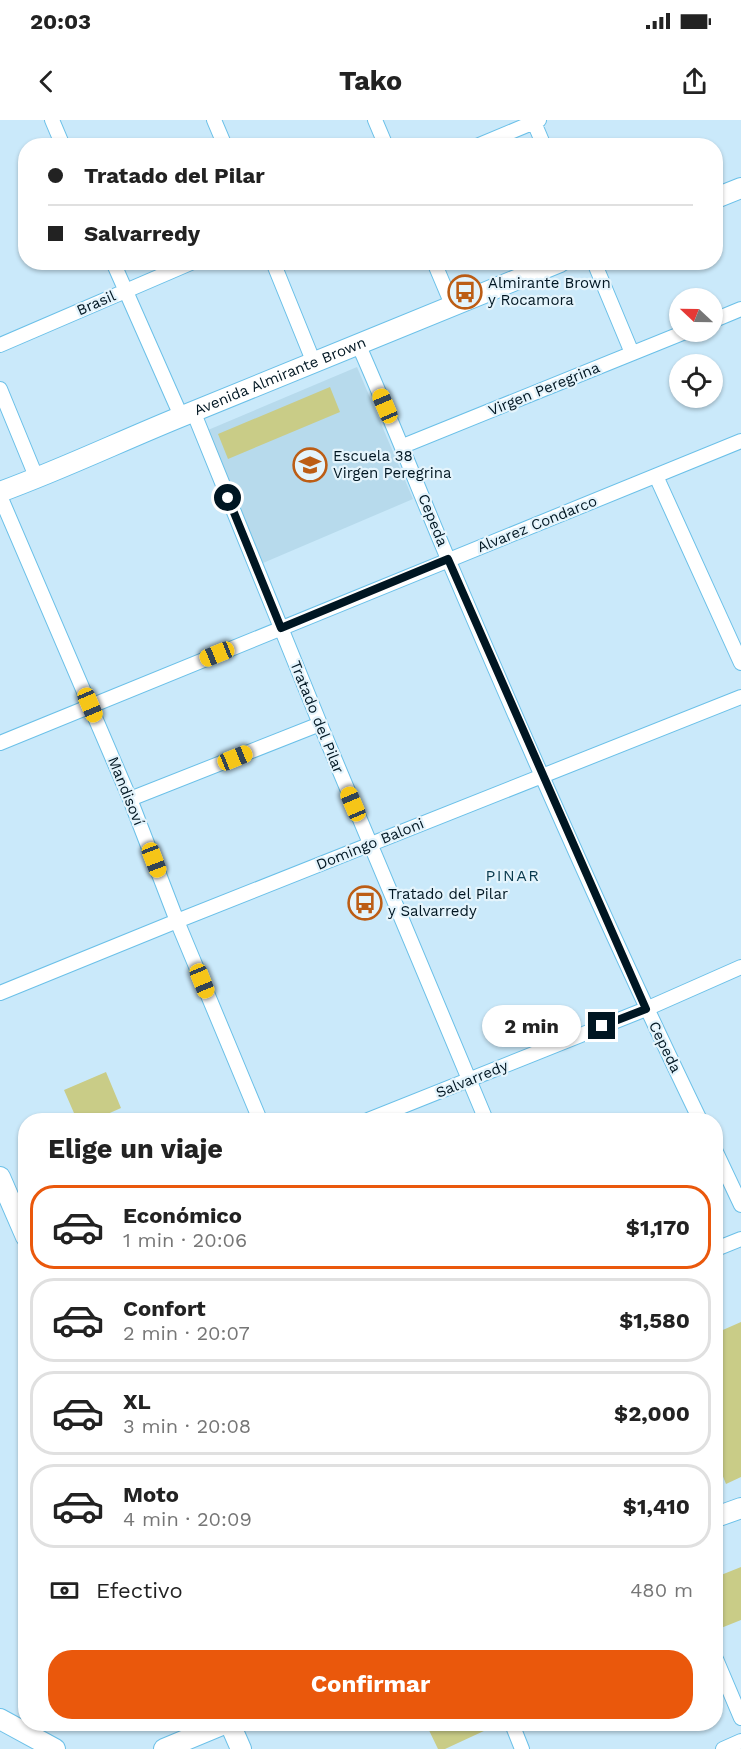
<!DOCTYPE html>
<html lang="es">
<meta charset="utf-8">
<style>
:root{--surface:#fff;--page:#f6f6f6;--text:#222;--muted:#767676;--line:#e0e0e0;--accent:#ea580c}
body{margin:0;font-family:"Work Sans",sans-serif;background:var(--page);color:var(--text);height:100vh;display:flex;flex-direction:column;font-size:22px;white-space:nowrap}
*{box-sizing:border-box;margin:0}
p{font-size:20px;color:var(--muted)}
.icon{flex:none;width:33px;height:33px;fill:none;stroke:currentColor;stroke-width:2;stroke-linecap:round;stroke-linejoin:round}
.map{position:relative;flex:1;overflow:hidden}
.details{position:absolute;left:18px;top:993px;width:705px;height:618px;display:flex;flex-direction:column;background:var(--surface);border-radius:24px;box-shadow:0 2px 4px #0004}
.details>*{flex:none}
.top-card{position:absolute;left:18px;top:18px;width:705px;height:132px;border-radius:24px;box-shadow:0 2px 4px #0004;display:grid;align-content:center;height:132px;padding:0 30px;background:var(--surface)}
.needle{width:39px;rotate:292deg}
.fabs{position:absolute;left:669px;top:168px;display:grid;gap:12px}
.fabs a{display:grid;place-items:center;width:54px;height:54px;border-radius:50%;background:var(--surface);box-shadow:0 2px 4px #0004;font-size:30px}
.end{position:absolute;width:27px;height:27px;margin:-14px;border:8px solid #001622;background:#fff;box-shadow:0 0 0 3px #fff}
.from{border-radius:50%}
.bubble{position:absolute;height:42px;border-radius:21px;background:var(--surface);box-shadow:0 2px 4px #0004;font-size:20px;font-weight:700;line-height:42px;text-align:center}
.car{position:absolute;width:18px;height:36px;margin:-18px -9px;border-radius:8px;box-shadow:0 0 4px 2px #0007;background:linear-gradient(#f5c518 24%,#345 0 40%,#f5c518 0 76%,#345 0 86%,#f5c518 0)}
.top-card b{display:flex;align-items:center;gap:21px;height:57px;font-size:22px}
.top-card b+b{border-top:2px solid var(--line)}
.top-card i{width:15px;height:15px;background:var(--text)}
ul{padding:0;list-style:none}
li{display:flex;align-items:center;gap:18px;height:84px;margin:0 12px 9px;padding:0 18px;border:3px solid var(--line);border-radius:24px}
li div{flex:1}
li b{display:block;font-size:22px}
li em{font-style:normal;font-weight:700}
li.current{border-color:var(--accent)}
li>.icon{width:54px;height:54px;stroke-width:1.5}
h2{padding:0 30px;font-size:27px;line-height:72px}
.pay{display:flex;align-items:center;gap:15px;height:66px;padding:0 30px;font-size:22px}
.pay p{margin-inline-start:auto}
.cta{display:flex;gap:12px;margin-top:auto;padding:12px 30px}
.cta a{flex:1;height:69px;border-radius:24px;background:var(--accent);color:#fff;font-size:24px;font-weight:700;line-height:69px;text-align:center}
.status{display:flex;justify-content:space-between;align-items:center;height:42px;padding:0 30px;background:var(--surface);direction:ltr}
.status svg{height:16px;fill:currentColor}
header{display:flex;justify-content:space-between;align-items:center;height:78px;padding:0 30px;background:var(--surface);font-size:27px;font-weight:700}
.map>svg:first-child{display:block}
.built{fill:#b7daec}
.building{fill:#c9cc87}
.lines{fill:none;stroke-linecap:round;stroke-linejoin:round}
.street-casing{stroke:#6bc0e8;stroke-width:16}
.secondary-casing{stroke:#6bc0e8;stroke-width:22}
.street{stroke:#fff;stroke-width:14}
.secondary{stroke:#fff;stroke-width:20}
.route{stroke:#001622;stroke-width:8}
.labels{text-anchor:middle;stroke-width:4.5;stroke-linejoin:round;paint-order:stroke}
.poi-label{font-size:15px;fill:#001622;stroke:#e4f4fc;text-anchor:start}
.street-label{font-size:15px;fill:#001622;stroke:#e4f4fc}
.neighbourhood-label{font-size:16px;letter-spacing:1.5px;fill:#093a4e;stroke:#e4f4fc}
</style>
<div class="status"><b>20:03</b><svg viewBox="0 0 49 12"><path d="M0 12V9h3v3zM5 12V6h3v6zM10 12V3h3v9zM15 12V0h3v12zM26 1h20v11H26zM47 4h2v5h-2z"/></svg></div>
<header><svg class="icon" aria-label="back" viewBox="0 0 24 24"><path d="M15 5l-7 7 7 7"/></svg>Tako<svg class="icon" aria-label="share" viewBox="0 0 24 24"><path d="M12 15V3M7 8l5-5 5 5M5 13v7h14v-7"/></svg></header>
<div class="map">
<svg width="741" height="1629" viewBox="0 0 741 1629">
<rect width="100%" height="100%" fill="#cae9fa"/>
<!-- built -->
<path class="built" d="M357 247 413 379 263 443 208 310Z"/>
<!-- building -->
<path class="building" d="M330 267 340 292 228 339 218 314Z
M106 952 121 988 94 1000H77L64 970Z
M741 1202V1357L726 1364 716 1339V1235L721 1232 716 1220V1213Z
M716 1441 721 1455 741 1447V1500L716 1510Z
M426 1604H499L445 1629H438Z"/>
<g class="lines">
<defs>
<path id="street" d="M52 0 63 26
M214 0 225 26
M375 0 386 26
M533 0 544 26
M477 26 539 0
M113 142 181 296
M273 142 314 243
M434 142 453 187
M594 142 632 233
M712 201 741 189
M0 225 193 142
M359 226C390 296 418 368 448 439 528 627 611 816 700 1000
M0 269 37 359
M193 291 320 604 486 1000
M403 326 685 212
M656 356 741 543
M0 376 130 679 177 801 260 1000
M0 623 741 321
M130 679 320 604
M0 873 177 801 741 577
M368 1000 646 889 741 847
M716 1032 741 1085
M716 1129 741 1119
M716 1539 741 1598
M512 1604 522 1629
M723 1629 741 1621"/>
<g id="secondary">
<path d="M716 78 741 68"/>
<path id="s1" d="M0 372C63 349 123 320 185 295 310 243 435 194 560 142"/>
<path d="M0 1057 26 1117"/>
<path d="M716 1397 741 1388"/>
<path d="M0 1599 55 1629"/>
<path d="M230 1604 241 1629"/>
<path d="M164 1629 224 1604"/>
</g>
</defs>
<!-- street casing -->
<use href="#street" class="street-casing"/>
<!-- secondary casing -->
<use href="#secondary" class="secondary-casing"/>
<!-- street -->
<use href="#street" class="street"/>
<!-- secondary -->
<use href="#secondary" class="secondary"/>
</g>
<g class="lines">
<!-- route -->
<path class="route" d="M228 378 281 508 448 439 646 889 602 906"/>
</g>
<!-- icons -->
<defs>
<symbol id="bus-ring" viewBox="-11 -11 22 22"><circle r="9.5" fill="#e4f4fc" stroke="#bc5d15" stroke-width="1.5"/><path d="M-5-6H5V4H4V6H2V4H-2V6H-4V4H-5ZM-3.5-4V0h7V-4ZM-3.5 1.2v1.5H-2V1.2ZM2 1.2v1.5H3.5V1.2Z" fill="#bc5d15"/></symbol>
<symbol id="school-ring" viewBox="-11 -11 22 22"><circle r="9.5" fill="#e4f4fc" stroke="#bc5d15" stroke-width="1.5"/><path d="M0-5L7-2L0 1L-7-2ZM-4 1L0 2.5L4 1V4Q0 6-4 4Z" fill="#bc5d15"/></symbol>
</defs>
<g fill-rule="evenodd">
<use href="#bus-ring" x="446" y="153" width="38" height="38"/>
<use href="#school-ring" x="291" y="326" width="38" height="38"/>
<use href="#bus-ring" x="346" y="764" width="38" height="38"/>
</g>
<g class="labels">
<!-- poi labels -->
<g class="poi-label">
<text x="488" y="168">Almirante Brown<tspan x="488" dy="17">y Rocamora</tspan></text>
<text x="333" y="341">Escuela 38<tspan x="333" dy="17">Virgen Peregrina</tspan></text>
<text x="388" y="779">Tratado del Pilar<tspan x="388" dy="17">y Salvarredy</tspan></text>
</g>
<!-- street labels -->
<g class="street-label">
<text transform="translate(96 183) rotate(-24)" y="5">Brasil</text>
<text dy="5" stroke="none"><textPath href="#s1" startOffset="303">Avenida Almirante Brown</textPath></text>
<text transform="translate(544 269) rotate(-22)" y="5">Virgen Peregrina</text>
<text transform="translate(433 400) rotate(68)" y="5">Cepeda</text>
<text transform="translate(537 404) rotate(-22)" y="5">Alvarez Condarco</text>
<text transform="translate(317 597) rotate(68)" y="5">Tratado del Pilar</text>
<text transform="translate(126 671) rotate(68)" y="5">Mandisoví</text>
<text transform="translate(370 724) rotate(-22)" y="5">Domingo Baloni</text>
<text transform="translate(665 927) rotate(64)" y="5">Cepeda</text>
<text transform="translate(472 959) rotate(-22)" y="5">Salvarredy</text>
</g>
<!-- neighbourhood labels -->
<g class="neighbourhood-label">
<text x="513" y="761">PINAR</text>
</g>
</g>
</svg>
<div class="fabs">
<a><svg class="needle" viewBox="-14 -14 28 28"><path d="M0-13l5 13h-10z" fill="#e53935"/><path d="M0 13l5-13h-10z" fill="#767676"/></svg></a>
<a><svg class="icon" aria-label="locate" viewBox="0 0 24 24"><circle cx="12" cy="12" r="6"/><path d="M12 2v4M12 18v4M2 12h4M18 12h4"/></svg></a>
</div>
<i class="end from" style="left:228px;top:378px"></i>
<i class="end" style="left:602px;top:906px"></i>
<div class="bubble" style="left:482px;top:885px;width:99px">2 min</div>
<i class="car" style="left:385px;top:286px;rotate:337deg"></i>
<i class="car" style="left:217px;top:534px;rotate:248deg"></i>
<i class="car" style="left:90px;top:585px;rotate:157deg"></i>
<i class="car" style="left:235px;top:638px;rotate:68deg"></i>
<i class="car" style="left:353px;top:684px;rotate:337deg"></i>
<i class="car" style="left:154px;top:740px;rotate:159deg"></i>
<i class="car" style="left:202px;top:861px;rotate:158deg"></i>
<div class="top-card">
<b><i class="from"></i>Tratado del Pilar</b>
<b><i></i>Salvarredy</b>
</div>
<section class="details">
<h2>Elige un viaje</h2>
<ul>
<li class="current"><svg class="icon" aria-label="car" viewBox="0 0 24 24"><path d="M5 17H2v-5l4-1 3-4h7l3 4 3 1v5h-3M9 17h6M6 11h13"/><circle cx="7" cy="17" r="2"/><circle cx="17" cy="17" r="2"/></svg><div><b>Económico</b><p>1 min · 20:06</p></div><em>$1,170</em></li>
<li><svg class="icon" aria-label="car" viewBox="0 0 24 24"><path d="M5 17H2v-5l4-1 3-4h7l3 4 3 1v5h-3M9 17h6M6 11h13"/><circle cx="7" cy="17" r="2"/><circle cx="17" cy="17" r="2"/></svg><div><b>Confort</b><p>2 min · 20:07</p></div><em>$1,580</em></li>
<li><svg class="icon" aria-label="car" viewBox="0 0 24 24"><path d="M5 17H2v-5l4-1 3-4h7l3 4 3 1v5h-3M9 17h6M6 11h13"/><circle cx="7" cy="17" r="2"/><circle cx="17" cy="17" r="2"/></svg><div><b>XL</b><p>3 min · 20:08</p></div><em>$2,000</em></li>
<li><svg class="icon" aria-label="car" viewBox="0 0 24 24"><path d="M5 17H2v-5l4-1 3-4h7l3 4 3 1v5h-3M9 17h6M6 11h13"/><circle cx="7" cy="17" r="2"/><circle cx="17" cy="17" r="2"/></svg><div><b>Moto</b><p>4 min · 20:09</p></div><em>$1,410</em></li>
</ul>
<div class="pay"><svg class="icon" aria-label="cash" viewBox="0 0 24 24"><path d="M3 7h18v10H3z"/><circle cx="12" cy="12" r="2"/></svg>Efectivo<p>480 m</p></div>
<div class="cta"><a>Confirmar</a></div>
</section>
</div>
